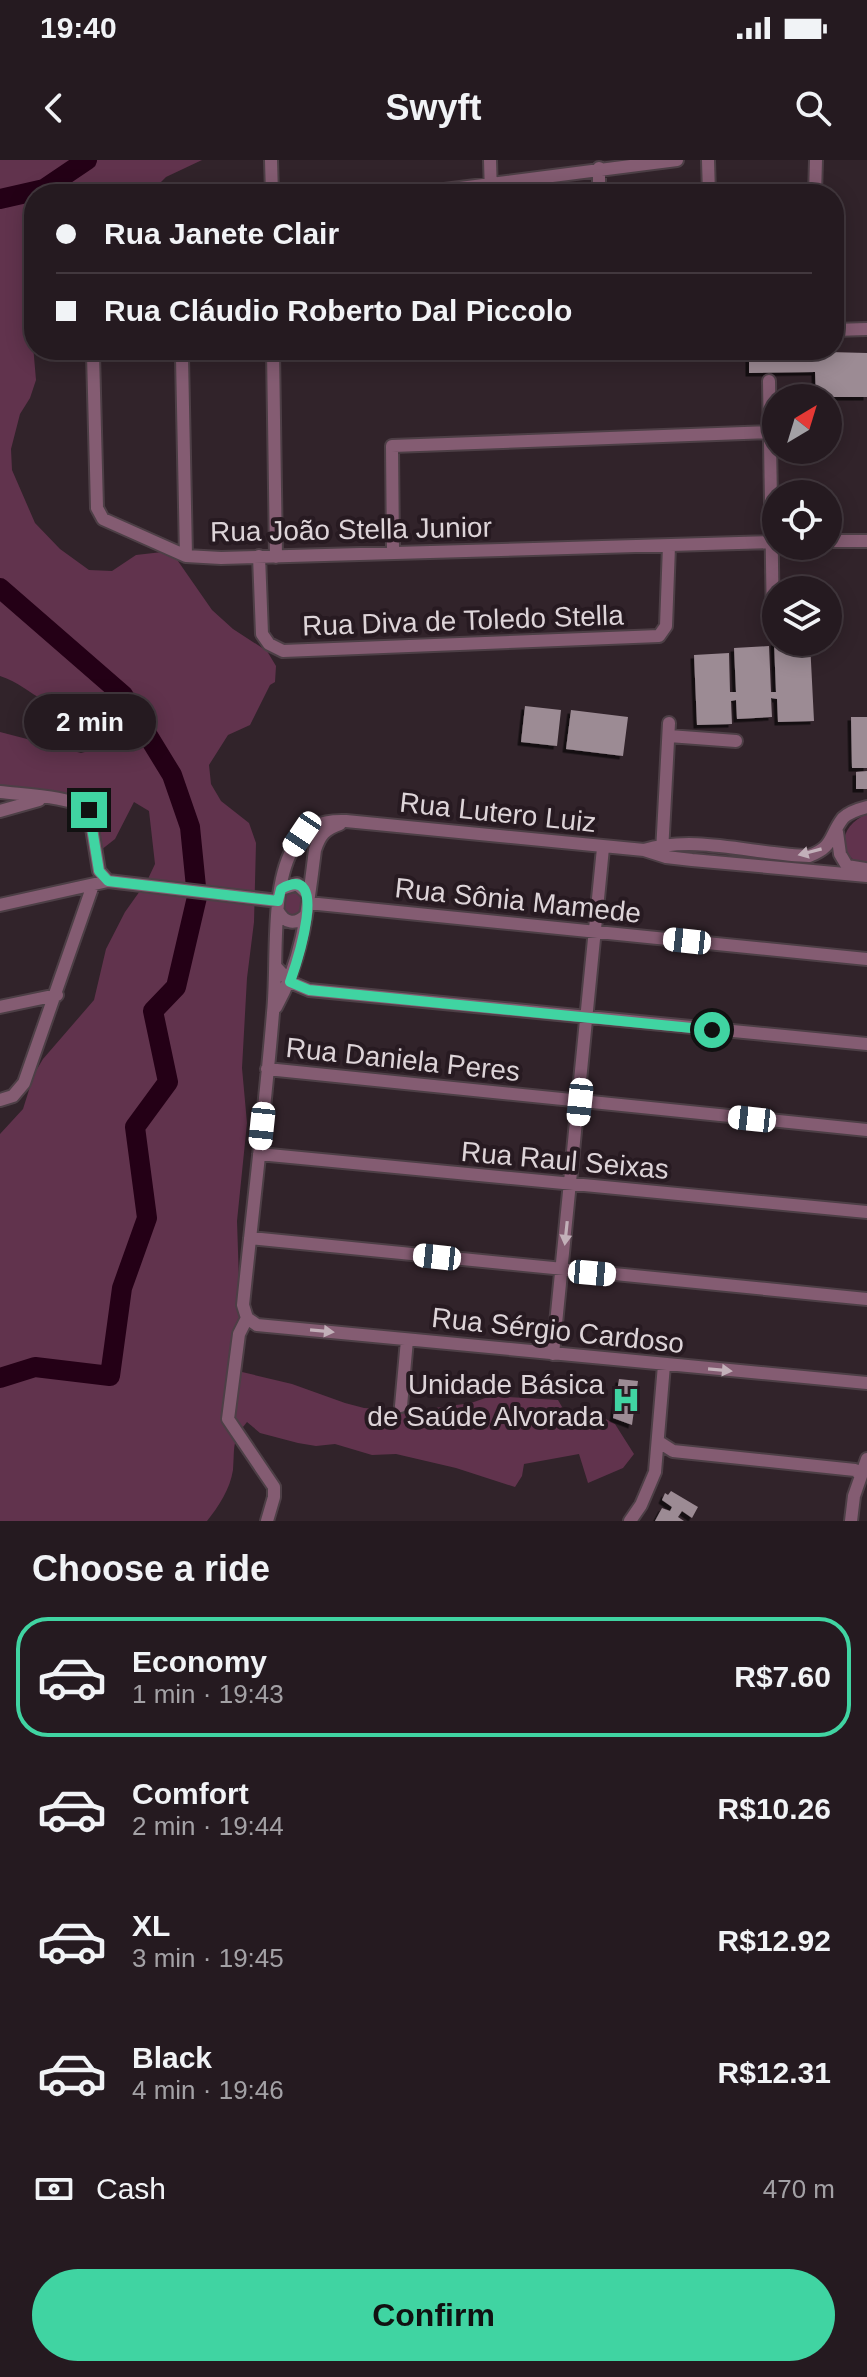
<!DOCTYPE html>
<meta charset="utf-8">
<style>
:root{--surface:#251a20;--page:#31272d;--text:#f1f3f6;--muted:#a3a1a5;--line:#42383e;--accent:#40d4a2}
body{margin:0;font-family:Helvetica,sans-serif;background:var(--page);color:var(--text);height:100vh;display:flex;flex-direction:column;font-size:30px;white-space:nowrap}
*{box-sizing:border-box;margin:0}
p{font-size:26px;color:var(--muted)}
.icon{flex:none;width:44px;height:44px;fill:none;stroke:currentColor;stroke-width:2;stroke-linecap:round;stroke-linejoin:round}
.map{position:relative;height:1361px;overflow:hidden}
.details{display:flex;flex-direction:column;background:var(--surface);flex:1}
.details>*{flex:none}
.guide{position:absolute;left:24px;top:24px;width:820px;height:176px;border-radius:32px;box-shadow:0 4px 20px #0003,0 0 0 2px var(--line);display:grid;align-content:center;height:176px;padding:0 32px;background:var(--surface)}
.needle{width:52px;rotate:38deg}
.controls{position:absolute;left:762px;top:224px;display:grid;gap:16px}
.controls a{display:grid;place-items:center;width:80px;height:80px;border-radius:50%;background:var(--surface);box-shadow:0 4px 20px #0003,0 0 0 2px var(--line);font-size:40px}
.end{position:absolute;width:36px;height:36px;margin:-18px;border:10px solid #40d4a2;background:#111;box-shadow:0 0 0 4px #111}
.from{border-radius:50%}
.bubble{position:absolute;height:56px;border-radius:28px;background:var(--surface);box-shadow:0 4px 20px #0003,0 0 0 2px var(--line);font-size:26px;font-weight:700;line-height:56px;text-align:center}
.car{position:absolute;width:24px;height:48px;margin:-24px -12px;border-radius:10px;box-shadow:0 0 6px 2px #0007;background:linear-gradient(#fff 24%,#345 0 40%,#fff 0 76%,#345 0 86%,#fff 0)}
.guide b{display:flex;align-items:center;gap:28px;height:76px;font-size:30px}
.guide b+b{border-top:2px solid var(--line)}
.guide i{width:20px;height:20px;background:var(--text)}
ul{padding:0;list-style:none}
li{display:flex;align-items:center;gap:24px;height:120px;margin:0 16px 12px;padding:0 16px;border:4px solid transparent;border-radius:32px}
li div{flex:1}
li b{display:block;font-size:30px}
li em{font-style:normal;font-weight:700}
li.selected{border-color:var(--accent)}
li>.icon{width:72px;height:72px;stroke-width:1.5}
h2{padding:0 32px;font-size:36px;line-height:96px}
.pay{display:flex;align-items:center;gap:20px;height:88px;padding:0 32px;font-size:30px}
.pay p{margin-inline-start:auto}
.action{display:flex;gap:16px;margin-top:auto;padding:16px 32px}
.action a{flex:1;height:92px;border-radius:48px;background:var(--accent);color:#111;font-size:32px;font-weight:700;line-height:92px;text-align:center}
.status{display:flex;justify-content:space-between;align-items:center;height:56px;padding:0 40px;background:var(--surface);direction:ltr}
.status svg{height:22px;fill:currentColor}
header{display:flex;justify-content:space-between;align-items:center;height:104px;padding:0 32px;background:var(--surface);font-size:36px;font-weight:700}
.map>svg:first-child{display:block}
.green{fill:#61334d}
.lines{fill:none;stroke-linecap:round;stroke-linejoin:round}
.river{stroke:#240016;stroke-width:20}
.building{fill:#9c8b94;filter:url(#shadow)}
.minor-casing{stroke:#4d3f46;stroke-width:16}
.minor{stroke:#845c72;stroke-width:12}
.oneway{fill:#c2b0b9}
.route{stroke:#40d4a2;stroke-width:10}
.labels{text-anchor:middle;stroke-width:8;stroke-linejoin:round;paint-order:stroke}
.street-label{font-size:28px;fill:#ddd4d8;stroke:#271a21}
.poi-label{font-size:28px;fill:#ddd4d8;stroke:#271a21;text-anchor:end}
</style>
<div class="status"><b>19:40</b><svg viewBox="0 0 49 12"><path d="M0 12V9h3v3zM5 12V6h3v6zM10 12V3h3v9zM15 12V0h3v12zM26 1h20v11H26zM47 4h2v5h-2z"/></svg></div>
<header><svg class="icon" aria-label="back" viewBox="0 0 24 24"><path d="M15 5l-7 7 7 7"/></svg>Swyft<svg class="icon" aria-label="search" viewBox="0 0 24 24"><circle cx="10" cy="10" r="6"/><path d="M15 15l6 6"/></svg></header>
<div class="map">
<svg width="867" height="1361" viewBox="0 0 867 1361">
<defs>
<filter id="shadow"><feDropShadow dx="-3.5" dy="3.5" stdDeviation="0" flood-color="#0009"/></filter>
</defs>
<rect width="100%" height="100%" fill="#31232a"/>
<!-- green -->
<path class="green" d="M0 0H202L166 17 149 34H34V144L30 150 36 220 30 238 20 254 11 289 12 310 35 363 60 389 89 410 112 411 136 395 171 391 212 450 233 469 267 491 276 506 275 522 270 525 250 565 228 575 209 605 211 624 221 641 249 663 256 683 254 762 247 818 242 908 247 963 237 1061 242 1212 292 1224 345 1243 364 1248 413 1251 471 1243 491 1236 558 1240 565 1252 583 1247 599 1252 602 1257 615 1264 634 1294 623 1308 588 1323 579 1294 524 1304 522 1316 515 1327 456 1308 396 1294 372 1295 335 1284 316 1286 298 1283 260 1273 247 1262C231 1281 235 1287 233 1310 230 1329 219 1346 207 1361H0V974L23 949 34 914 43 899 94 840 106 789 125 752 147 721 155 704 149 651 134 642 115 679 101 690 86 658 75 643 0 635V572L81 593 100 588 96 568C81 555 63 551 45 541 28 532 19 522 0 516Z
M867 654V706C835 697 838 666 867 654Z
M291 730 299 733 302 742 300 754 294 759 284 751 286 734Z"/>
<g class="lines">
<!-- river -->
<path class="river" d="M0 39 44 29 87 0
M0 428 123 535 172 615 190 667 197 737 176 827 153 851 168 922 135 967 147 1058 122 1128 110 1216 35 1207 0 1218"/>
</g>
<!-- building -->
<path class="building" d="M749 190 867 193V237H816L815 212 749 213Z
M774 482H810L814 561 778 562 777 539 771 538 772 557 737 559 736 540 731 541 732 564 697 565 694 495 729 493 730 532H736L734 488 769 486 771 532H776Z
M525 546 561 550 557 586 521 582Z
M571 550 628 557 623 596 566 589Z
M851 557H867V608H852Z
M867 611V629H856V612Z
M619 1219 638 1221 632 1265 613 1258Z
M671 1331 698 1347 692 1358 682 1351 678 1357 684 1361H655L662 1348 670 1351 672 1347 662 1340 665 1333 668 1335Z"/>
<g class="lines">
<defs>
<path id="minor" d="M271 0 272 34
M490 0 491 34
M708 0 709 34
M599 8V34
M413 34 677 0
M815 34 816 0
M834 170 867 169
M273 190 276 397
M93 194 97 348 103 359 186 396 221 398 776 382
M182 197 186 396
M769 221 773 464
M828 381H867
M393 391 392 286 770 272
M259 396 262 474 269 484 283 491 659 476 666 466 669 386
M669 576 736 581
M0 632C23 635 72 636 89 650L99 711 108 721
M0 651 39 640
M837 672 840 694 847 706 865 709
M644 690C697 674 755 695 809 696 834 687 829 676 843 658 849 652 859 649 867 647
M662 692 669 563
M281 729 297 724 309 735
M308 743 867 799
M0 745 108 721 278 741
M278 751C285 764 296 765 306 755
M276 807 290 822 309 830 867 884
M0 847 57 835
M276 847C304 797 308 744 315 690 320 675 325 669 340 664
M267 909 867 970
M0 940 13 936 24 923 93 725
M259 994 867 1052
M250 1078 867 1139
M247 1158 257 1165 867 1223
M553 1194 603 688
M401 1246 407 1180
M659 1282 673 1291 855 1310 860 1314
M267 1361 274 1337V1327L228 1259 239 1174 247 1158 243 1145C253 1047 265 950 273 853 278 806 270 731 292 690 305 666 321 660 346 661L644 690 666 697 692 700 867 716
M630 1361 641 1345 655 1312 664 1205
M851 1361 854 1336 867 1299"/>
</defs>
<!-- minor casing -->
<use href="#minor" class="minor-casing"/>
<!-- minor -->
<use href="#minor" class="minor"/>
</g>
<!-- one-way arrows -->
<defs><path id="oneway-solid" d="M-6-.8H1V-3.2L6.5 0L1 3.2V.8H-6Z" transform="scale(2)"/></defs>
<g class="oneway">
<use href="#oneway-solid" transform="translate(810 692) rotate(165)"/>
<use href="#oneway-solid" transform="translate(566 1073) rotate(96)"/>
<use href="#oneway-solid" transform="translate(322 1171) rotate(5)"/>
<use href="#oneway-solid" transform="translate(720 1210) rotate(5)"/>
</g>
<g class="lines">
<!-- route -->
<path class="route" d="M89 650 99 711 108 721 278 741 281 729C331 701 296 805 290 822L309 830 712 870"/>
</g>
<!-- icons -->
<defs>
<symbol id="hospital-bare" viewBox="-9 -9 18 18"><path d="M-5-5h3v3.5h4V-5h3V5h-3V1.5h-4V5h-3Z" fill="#40d4a2" stroke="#271a21" stroke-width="2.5" paint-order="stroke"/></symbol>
</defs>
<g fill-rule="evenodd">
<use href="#hospital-bare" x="606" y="1220" width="40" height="40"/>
</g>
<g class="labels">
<!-- street labels -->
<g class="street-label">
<text transform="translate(351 369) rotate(-1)" y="10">Rua João Stella Junior</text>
<text transform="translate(463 460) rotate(-2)" y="10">Rua Diva de Toledo Stella</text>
<text transform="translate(498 652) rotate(6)" y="10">Rua Lutero Luiz</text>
<text transform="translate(518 740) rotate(6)" y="10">Rua Sônia Mamede</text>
<text transform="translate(403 899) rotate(6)" y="10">Rua Daniela Peres</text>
<text transform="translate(565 1000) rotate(5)" y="10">Rua Raul Seixas</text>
<text transform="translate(558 1170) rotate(6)" y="10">Rua Sérgio Cardoso</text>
</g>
<!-- poi labels -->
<g class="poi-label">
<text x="604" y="1234">Unidade Básica<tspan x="604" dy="32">de Saúde Alvorada</tspan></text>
</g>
</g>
</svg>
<div class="controls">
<a><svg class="needle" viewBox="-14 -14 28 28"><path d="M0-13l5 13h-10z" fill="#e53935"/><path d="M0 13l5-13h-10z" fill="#a3a1a5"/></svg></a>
<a><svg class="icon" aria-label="locate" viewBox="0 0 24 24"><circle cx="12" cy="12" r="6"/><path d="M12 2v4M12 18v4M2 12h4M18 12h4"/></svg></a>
<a><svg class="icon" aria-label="layers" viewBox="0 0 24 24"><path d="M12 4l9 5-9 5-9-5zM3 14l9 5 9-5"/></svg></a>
</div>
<i class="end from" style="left:712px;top:870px"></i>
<i class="end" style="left:89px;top:650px"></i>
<div class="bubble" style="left:24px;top:534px;width:132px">2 min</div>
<i class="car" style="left:302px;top:674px;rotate:214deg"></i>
<i class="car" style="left:687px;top:781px;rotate:276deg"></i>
<i class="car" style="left:580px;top:942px;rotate:186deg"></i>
<i class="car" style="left:752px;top:959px;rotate:276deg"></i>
<i class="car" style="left:262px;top:966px;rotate:186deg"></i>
<i class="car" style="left:437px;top:1097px;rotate:276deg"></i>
<i class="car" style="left:592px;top:1113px;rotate:95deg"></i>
<div class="guide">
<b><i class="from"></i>Rua Janete Clair</b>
<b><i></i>Rua Cláudio Roberto Dal Piccolo</b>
</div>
</div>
<section class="details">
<h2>Choose a ride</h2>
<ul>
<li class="selected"><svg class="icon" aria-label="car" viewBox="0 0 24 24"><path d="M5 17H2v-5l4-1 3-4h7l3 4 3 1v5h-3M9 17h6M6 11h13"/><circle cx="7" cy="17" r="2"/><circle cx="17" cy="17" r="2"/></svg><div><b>Economy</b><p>1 min · 19:43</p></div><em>R$7.60</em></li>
<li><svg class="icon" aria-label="car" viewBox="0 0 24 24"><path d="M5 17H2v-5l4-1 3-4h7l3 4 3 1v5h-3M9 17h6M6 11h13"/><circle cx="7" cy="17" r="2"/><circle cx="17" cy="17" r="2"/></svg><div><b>Comfort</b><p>2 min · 19:44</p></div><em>R$10.26</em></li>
<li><svg class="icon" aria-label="car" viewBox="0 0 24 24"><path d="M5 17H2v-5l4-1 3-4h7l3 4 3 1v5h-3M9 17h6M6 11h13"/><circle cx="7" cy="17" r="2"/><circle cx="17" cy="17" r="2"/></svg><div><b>XL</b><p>3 min · 19:45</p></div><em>R$12.92</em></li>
<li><svg class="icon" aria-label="car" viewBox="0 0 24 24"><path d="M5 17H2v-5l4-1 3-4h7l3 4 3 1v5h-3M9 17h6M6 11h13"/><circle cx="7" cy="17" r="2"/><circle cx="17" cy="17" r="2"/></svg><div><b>Black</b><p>4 min · 19:46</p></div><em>R$12.31</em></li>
</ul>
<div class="pay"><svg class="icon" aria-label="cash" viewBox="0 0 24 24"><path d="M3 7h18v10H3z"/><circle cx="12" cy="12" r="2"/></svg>Cash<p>470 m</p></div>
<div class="action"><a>Confirm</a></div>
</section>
